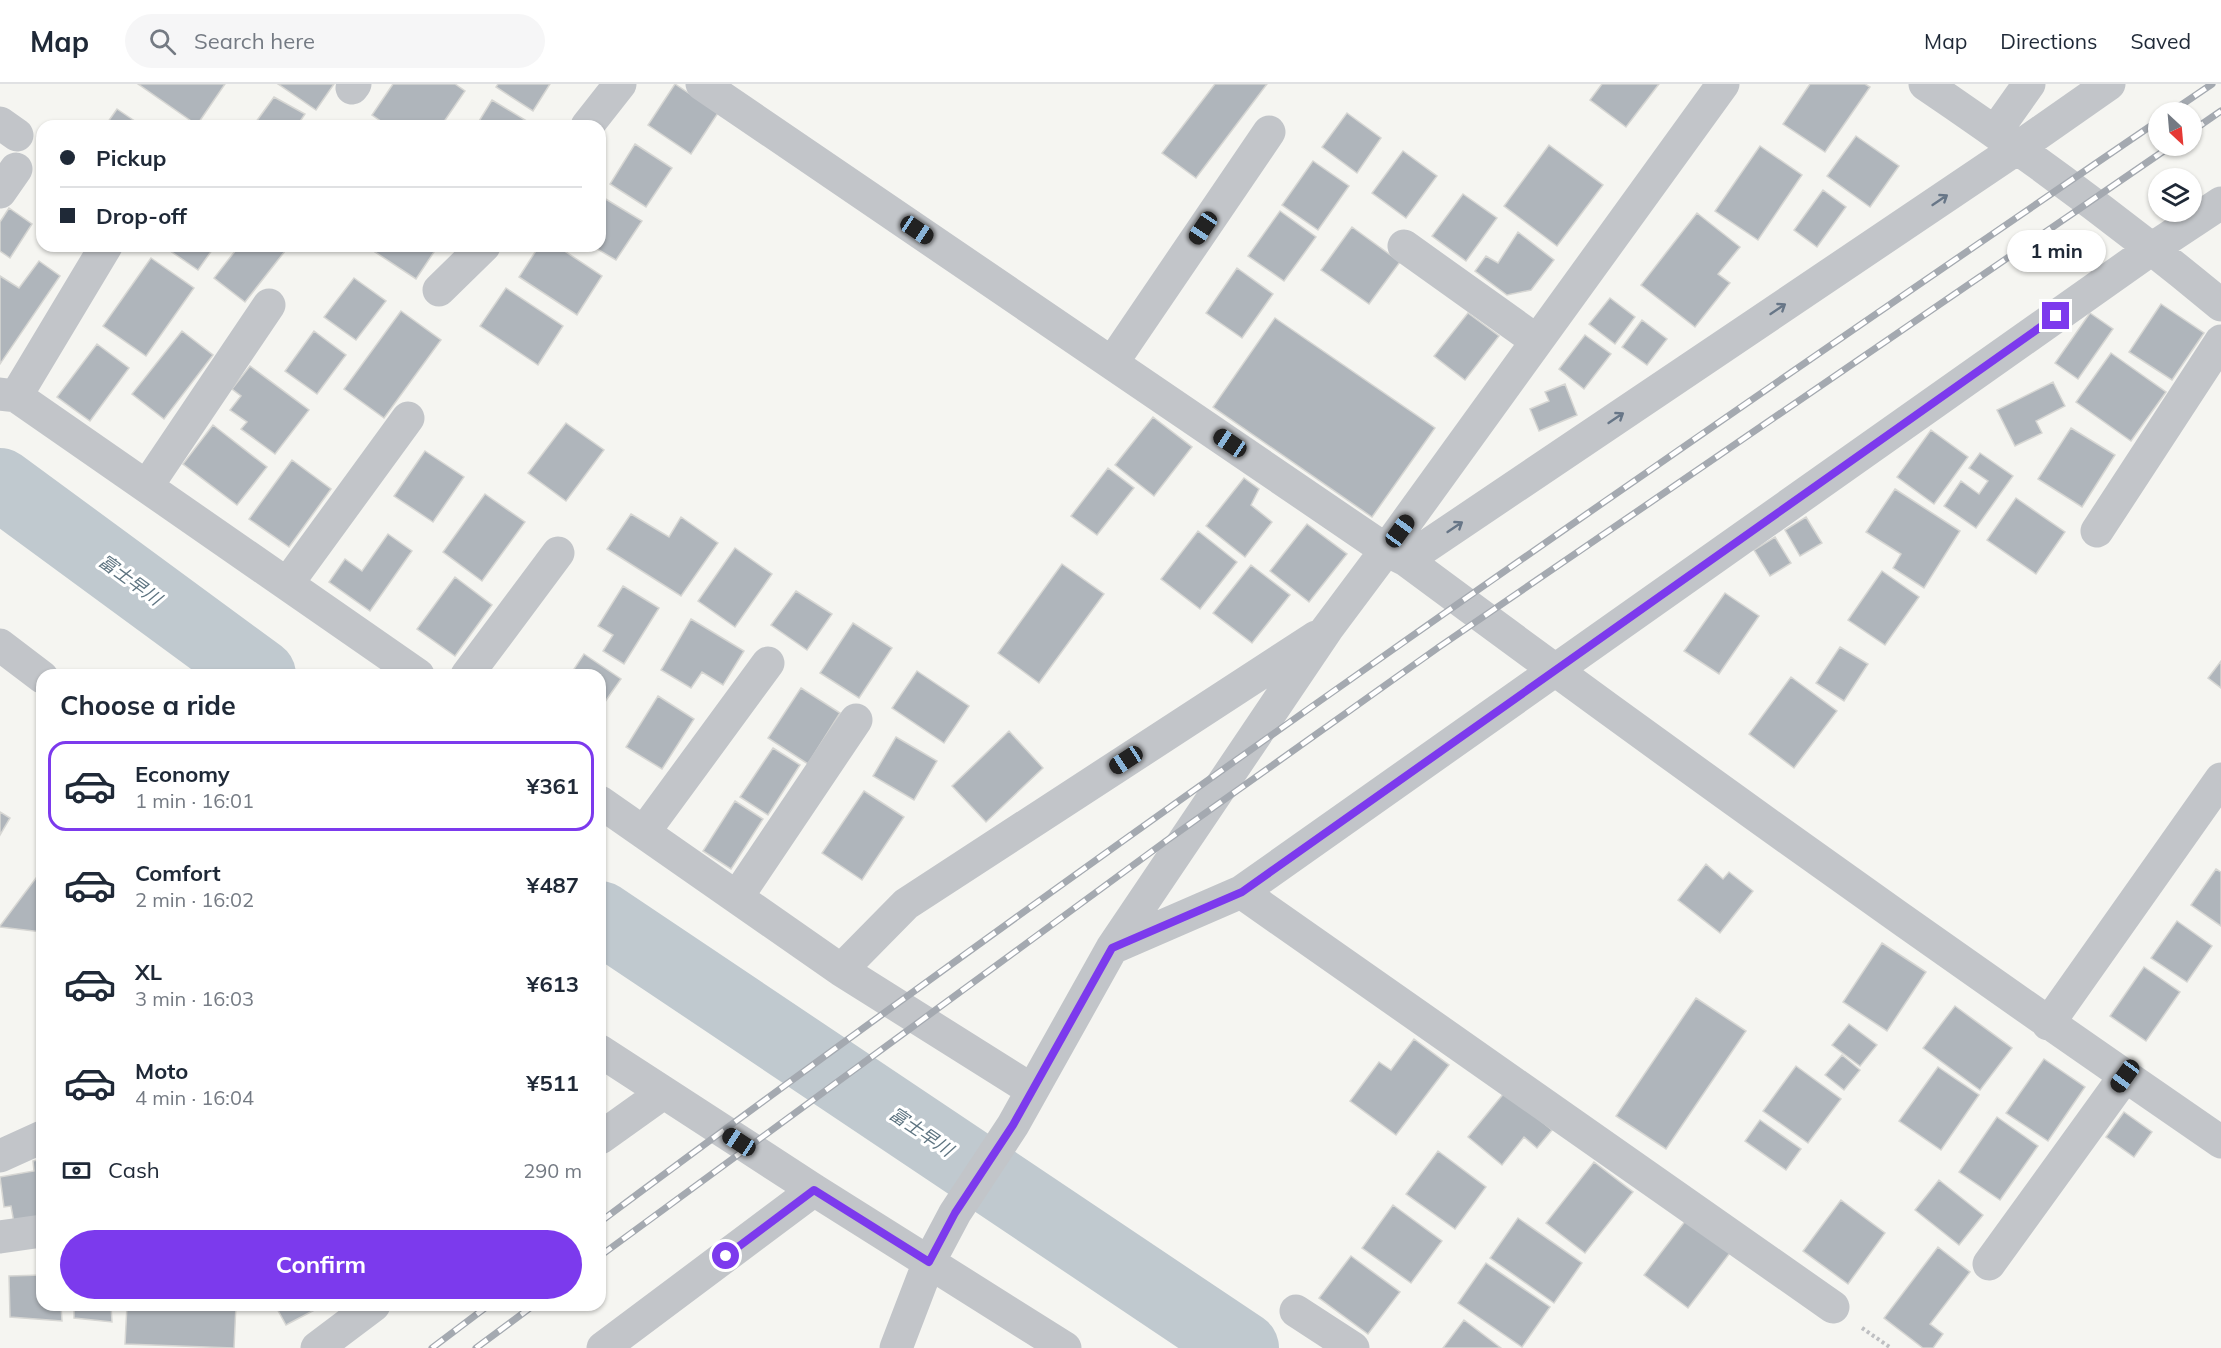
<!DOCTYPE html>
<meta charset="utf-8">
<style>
:root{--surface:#fff;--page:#f6f6f7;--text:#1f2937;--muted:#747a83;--line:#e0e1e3;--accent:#7c3aed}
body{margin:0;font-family:Mulish,"Noto Sans JP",sans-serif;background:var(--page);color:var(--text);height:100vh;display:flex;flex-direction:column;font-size:22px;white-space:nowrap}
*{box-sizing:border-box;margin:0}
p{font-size:20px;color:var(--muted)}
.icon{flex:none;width:33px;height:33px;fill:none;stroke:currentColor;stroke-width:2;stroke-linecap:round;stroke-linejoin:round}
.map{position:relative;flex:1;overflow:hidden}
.sheet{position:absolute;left:36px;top:585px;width:570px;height:642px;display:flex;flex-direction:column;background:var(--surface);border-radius:18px;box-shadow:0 2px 4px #0004}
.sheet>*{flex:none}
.hud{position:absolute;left:36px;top:36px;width:570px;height:132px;border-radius:18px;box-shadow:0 2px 4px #0004;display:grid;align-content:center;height:132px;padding:0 24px;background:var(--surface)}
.needle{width:39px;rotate:154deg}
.controls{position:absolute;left:2148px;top:18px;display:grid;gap:12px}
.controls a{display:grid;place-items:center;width:54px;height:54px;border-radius:50%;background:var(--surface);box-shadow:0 2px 4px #0004;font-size:30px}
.end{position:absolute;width:27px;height:27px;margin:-14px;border:8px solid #7c3aed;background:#fff;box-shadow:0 0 0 3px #fff}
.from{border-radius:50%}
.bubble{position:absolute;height:42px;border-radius:21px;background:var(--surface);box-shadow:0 2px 4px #0004;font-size:20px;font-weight:700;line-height:42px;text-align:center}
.car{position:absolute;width:18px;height:36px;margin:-18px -9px;border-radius:8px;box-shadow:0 0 4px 2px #0007;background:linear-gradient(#222 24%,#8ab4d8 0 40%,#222 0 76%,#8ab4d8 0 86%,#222 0)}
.hud b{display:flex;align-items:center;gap:21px;height:57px;font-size:22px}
.hud b+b{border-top:2px solid var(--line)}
.hud i{width:15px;height:15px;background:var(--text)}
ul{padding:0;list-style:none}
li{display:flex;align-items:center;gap:18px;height:90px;margin:0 12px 9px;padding:0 12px;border:3px solid transparent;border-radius:18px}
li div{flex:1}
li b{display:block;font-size:22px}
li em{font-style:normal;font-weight:700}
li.current{border-color:var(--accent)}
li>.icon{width:54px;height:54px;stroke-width:1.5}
h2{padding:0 24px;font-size:27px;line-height:72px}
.pay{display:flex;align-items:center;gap:15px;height:66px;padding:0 24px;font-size:22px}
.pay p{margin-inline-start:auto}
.cta{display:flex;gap:12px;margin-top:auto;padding:12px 24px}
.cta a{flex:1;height:69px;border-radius:36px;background:var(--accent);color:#fff;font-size:24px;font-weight:700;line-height:69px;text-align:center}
header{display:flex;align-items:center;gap:36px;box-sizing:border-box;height:84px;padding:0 30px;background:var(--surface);border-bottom:2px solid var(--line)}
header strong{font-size:28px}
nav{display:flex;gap:33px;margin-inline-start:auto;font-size:21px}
.search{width:420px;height:54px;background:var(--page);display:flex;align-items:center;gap:15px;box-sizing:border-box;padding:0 21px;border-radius:33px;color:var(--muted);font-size:22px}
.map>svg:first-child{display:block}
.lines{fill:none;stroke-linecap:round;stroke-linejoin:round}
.river{stroke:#c0c9cf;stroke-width:72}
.building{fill:#afb5bb;stroke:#d6d6d3;stroke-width:1.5}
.path{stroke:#bebfc2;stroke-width:4;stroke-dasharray:3 3;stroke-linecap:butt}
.minor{stroke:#c2c5c9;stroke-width:33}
.rail-casing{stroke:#a4a9b0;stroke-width:7}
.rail{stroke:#fff;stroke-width:4.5;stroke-dasharray:14;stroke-linecap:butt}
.oneway{stroke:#677687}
.route{stroke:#7c3aed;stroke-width:8}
.labels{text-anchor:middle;stroke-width:6;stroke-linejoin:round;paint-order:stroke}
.water-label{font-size:18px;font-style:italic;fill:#5e7481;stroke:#fff}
</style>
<header>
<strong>Map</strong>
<div class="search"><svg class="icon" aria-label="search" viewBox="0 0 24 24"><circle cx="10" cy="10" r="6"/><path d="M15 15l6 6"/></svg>Search here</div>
<nav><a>Map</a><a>Directions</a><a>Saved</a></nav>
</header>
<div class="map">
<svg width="2221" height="1264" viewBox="0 0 2221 1264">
<rect width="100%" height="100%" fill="#f5f5f1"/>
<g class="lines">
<!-- river -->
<path class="river" d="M0 400 260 591
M600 833 1243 1264"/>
</g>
<!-- building -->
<path class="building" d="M138 0H225L197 41Z
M278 0H334L316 26Z
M393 0H455L465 7 441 42H388L372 31Z
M498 0H550L533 27 496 3Z
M675 0 718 29 691 70 648 41Z
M1215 0H1267L1196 94 1162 69Z
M1602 0H1659L1626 43 1590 16Z
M1810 0H1865L1870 3 1825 68 1783 40Z
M274 13 305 30 297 42H253Z
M492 16 535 42H476Z
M117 25 142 42H105Z
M1347 29 1381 54 1357 89 1322 63Z
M1856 52 1899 82 1870 123 1827 92Z
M635 60 672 84 646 123 610 100Z
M1549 61 1603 101 1557 162 1504 122Z
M1760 62 1802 91 1758 156 1715 127Z
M1403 67 1437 92 1406 134 1372 109Z
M1313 77 1349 102 1318 146 1282 121Z
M1823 106 1846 123 1817 163 1794 146Z
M1463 110 1497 134 1466 177 1432 152Z
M604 114 642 137 616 176 592 162H600V121Z
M9 124 32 140 10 174 0 167V138Z
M1280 127 1316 153 1284 197 1248 172Z
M1697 129 1740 163 1718 190 1730 199 1695 243 1641 201Z
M1352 143 1400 178 1369 220 1321 186Z
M1518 148 1554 176 1531 206 1507 211 1475 187 1486 172 1498 179Z
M163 162H215L198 186Z
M239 162H289L245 218 214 194Z
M379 162H438L416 195 375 168Z
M539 162H557L602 192 577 231 519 193Z
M151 174 194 204 146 272 103 242Z
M39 177 60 192 0 280V192L19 204Z
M1237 184 1273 210 1242 254 1206 229Z
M354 194 386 217 356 256 324 233Z
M506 204 563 242 538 281 480 242Z
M1610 214 1635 233 1615 260 1589 240Z
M2161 220 2204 249 2172 296 2129 268Z
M401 227 441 256 384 334 344 305Z
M1468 229 1499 252 1465 296 1434 272Z
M2090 229 2113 245 2078 295 2055 279Z
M1275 234 1435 344 1372 433 1213 323Z
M1642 236 1667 255 1647 281 1622 263Z
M182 247 213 271 164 335 132 310Z
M314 247 346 271 317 310 285 287Z
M1585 251 1611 270 1584 305 1559 285Z
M97 260 129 284 90 337 57 313Z
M2111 269 2166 308 2131 357 2076 318Z
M250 282 309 326 275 370 241 345 247 338 230 326 241 312 232 305Z
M2053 298 2065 322 2036 337 2042 349 2015 362 1997 326Z
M1565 300 1577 331 1539 347 1530 325 1549 317 1545 308Z
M1153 333 1192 363 1154 412 1115 381Z
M566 339 604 366 566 417 528 389Z
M213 341 267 383 237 421 183 380Z
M2071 344 2115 371 2082 423 2038 395Z
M1931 346 1968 373 1934 420 1897 393Z
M425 367 464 393 433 438 394 412Z
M1980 369 2013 392 1976 444 1944 422 1961 397 1979 410 1988 397 1969 384Z
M292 376 331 405 289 463 249 435Z
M1108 384 1134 404 1097 451 1071 432Z
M1244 394 1259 405 1251 421 1272 438 1245 473 1206 442Z
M1895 405 1960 447 1924 504 1893 484 1901 470 1866 448Z
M485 410 525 438 482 497 443 468Z
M2016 414 2065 448 2036 490 1987 456Z
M631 430 669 453 681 433 718 459 681 512 607 465Z
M1806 433 1822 459 1800 472 1785 446Z
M1307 440 1347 470 1309 518 1270 487Z
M1198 447 1237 478 1200 525 1161 495Z
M388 450 412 467 370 527 329 498 345 475 362 487Z
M1775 453 1791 479 1770 492 1754 466Z
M735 464 772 490 735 543 698 517Z
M1062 480 1104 510 1039 599 998 569Z
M1251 481 1290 511 1252 559 1213 529Z
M1882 487 1919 513 1885 561 1848 536Z
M455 493 492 521 455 572 417 545Z
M623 502 659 524 624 580 603 567 613 551 598 542Z
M796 507 832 530 807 566 771 541Z
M1725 509 1759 532 1719 590 1684 567Z
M691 535 744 567 723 601 702 588 691 604 661 586Z
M853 539 892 564 859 614 820 589Z
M1840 563 1868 580 1844 617 1816 599Z
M584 570 621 595 600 625V591H570Z
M2221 577V604L2208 594Z
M917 587 969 622 944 659 892 624Z
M1791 593 1837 627 1794 684 1749 650Z
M801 604 840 629 808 680 768 654Z
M658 612 694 635 662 685 626 663Z
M1009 647 1043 684 986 738 952 702Z
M896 653 937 677 914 716 873 692Z
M773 664 800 681 768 731 740 713Z
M864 707 904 733 862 796 822 769Z
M735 717 763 735 731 785 703 767Z
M0 728 10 734 0 751Z
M1706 780 1723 795 1729 788 1753 807 1720 849 1678 816Z
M2216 785 2221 788V842L2191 821Z
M42 786V848L0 843V842Z
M2177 837 2212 862 2187 898 2151 874Z
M1882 859 1926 888 1887 947 1843 918Z
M2144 883 2180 908 2146 957 2110 932Z
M1696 914 1746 947 1666 1065 1616 1032Z
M1955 922 2012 964 1980 1006 1923 964Z
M1849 940 1877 961 1860 982 1832 961Z
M1414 955 1449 981 1396 1051 1350 1017 1379 978 1391 986Z
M1842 971 1860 986 1844 1006 1825 991Z
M2044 975 2085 1003 2048 1057 2006 1029Z
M1796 982 1841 1015 1808 1059 1763 1027Z
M1938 983 1979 1011 1941 1066 1899 1037Z
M1505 1008 1552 1046 1537 1064 1524 1053 1502 1081 1468 1053Z
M2124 1028 2152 1048 2134 1073 2106 1053Z
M1997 1033 2038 1062 2000 1116 1959 1088Z
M1760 1036 1801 1065 1786 1086 1745 1057Z
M1438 1067 1486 1103 1455 1145 1406 1110Z
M42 1075V1134L14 1139 11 1122 4 1123 0 1093 34 1087 33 1077Z
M1594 1078 1633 1108 1585 1169 1546 1139Z
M1939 1096 1983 1131 1959 1161 1915 1126Z
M1841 1116 1885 1149 1848 1200 1803 1167Z
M1393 1121 1442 1157 1411 1199 1362 1164Z
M1518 1134 1582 1179 1554 1219 1490 1174Z
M1686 1136 1730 1169 1688 1224 1644 1191Z
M1938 1163 1970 1188 1930 1240 1943 1250 1933 1264H1923L1884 1234Z
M1351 1172 1400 1208 1368 1250 1319 1214Z
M1486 1179 1550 1223 1522 1263 1458 1219Z
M42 1191V1221H61L62 1237 10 1233 9 1192Z
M74 1221H111L112 1238 74 1234Z
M127 1221 206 1224V1221H236L234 1264 125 1260Z
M275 1221H324L286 1241Z
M1464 1236 1501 1264H1443Z"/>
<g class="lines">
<!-- path -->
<path class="path" d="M1862 1244 1891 1264"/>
<!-- minor -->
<path class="minor" d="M702 0 1386 466 1406 476C1674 675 1946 869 2221 1058
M1925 0C2027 69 2126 142 2221 221
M352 4 355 0
M0 39 17 51
M587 42 620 0
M1995 48 2029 0
M0 108 16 85
M1404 162 1537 257
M439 206 484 162
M1112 279 1269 48
M0 310 16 312 418 591
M16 312 106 162
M147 402 269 221
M2097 447 2221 257
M1406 476 2019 63 2109 0
M287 500 408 334
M0 561 42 593
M467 591 558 469
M600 718 841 886 906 820 1316 553
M644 748 768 579
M1241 808 1833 1223
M737 813 856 636
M1112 864 1241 808 2153 164 2221 119
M841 886 1032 1006
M2048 940 2221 695
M600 967 814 1106 1065 1264
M600 1054 663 1009
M0 1072 42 1053
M0 1153 42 1147
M1989 1180 2125 992
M1296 1227 1353 1264
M317 1264 374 1221
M603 1264 814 1106
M896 1264 929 1178 955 1129 1013 1041 1112 864 1327 545 1386 466 1723 0"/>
<defs>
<path id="rail" d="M2171 28 2212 0
M2192 47 2221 27
M600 1138C1110 758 1633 395 2158 37
M600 1172 1166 757 1439 563 2171 62
M432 1264 489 1221
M476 1264 534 1221"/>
</defs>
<!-- rail casing -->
<use href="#rail" class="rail-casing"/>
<!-- rail -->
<use href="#rail" class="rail"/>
</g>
<!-- one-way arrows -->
<defs><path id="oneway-shaft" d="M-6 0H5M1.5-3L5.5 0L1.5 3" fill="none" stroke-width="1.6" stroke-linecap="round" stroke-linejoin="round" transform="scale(1.5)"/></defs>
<g class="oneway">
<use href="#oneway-shaft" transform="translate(1940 116) rotate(-34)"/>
<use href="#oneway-shaft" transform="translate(1778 225) rotate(-34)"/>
<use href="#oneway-shaft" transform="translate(1616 334) rotate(-34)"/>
<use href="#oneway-shaft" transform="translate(1455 443) rotate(-34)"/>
</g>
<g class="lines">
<!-- route -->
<path class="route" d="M726 1172 814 1106 929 1178 955 1129 1013 1041 1112 864 1242 808 2056 232"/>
</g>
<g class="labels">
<!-- water labels -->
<g class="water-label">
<text transform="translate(130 496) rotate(36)" y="6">富士早川</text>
<text transform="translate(921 1048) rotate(34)" y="6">富士早川</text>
</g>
</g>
</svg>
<div class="controls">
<a><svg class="needle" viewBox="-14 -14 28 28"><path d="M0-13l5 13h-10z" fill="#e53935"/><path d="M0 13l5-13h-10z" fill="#747a83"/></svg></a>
<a><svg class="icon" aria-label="layers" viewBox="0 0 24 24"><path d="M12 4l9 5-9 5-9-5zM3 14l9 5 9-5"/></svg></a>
</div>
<i class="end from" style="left:726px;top:1172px"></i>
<i class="end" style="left:2056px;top:232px"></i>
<div class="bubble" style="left:2007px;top:146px;width:99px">1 min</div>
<i class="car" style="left:1203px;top:144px;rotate:214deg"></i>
<i class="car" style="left:917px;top:146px;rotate:124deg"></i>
<i class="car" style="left:1230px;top:359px;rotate:304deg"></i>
<i class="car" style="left:1400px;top:447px;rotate:36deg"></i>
<i class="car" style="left:1126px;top:676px;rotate:237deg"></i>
<i class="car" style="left:2125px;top:992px;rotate:216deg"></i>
<i class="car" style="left:739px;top:1058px;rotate:303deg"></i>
<div class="hud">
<b><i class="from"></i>Pickup</b>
<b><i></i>Drop-off</b>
</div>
<section class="sheet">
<h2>Choose a ride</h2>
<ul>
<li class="current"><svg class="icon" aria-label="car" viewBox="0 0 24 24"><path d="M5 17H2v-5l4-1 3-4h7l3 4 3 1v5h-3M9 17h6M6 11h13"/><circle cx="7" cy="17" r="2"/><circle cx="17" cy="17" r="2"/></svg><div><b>Economy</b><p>1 min · 16:01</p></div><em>¥361</em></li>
<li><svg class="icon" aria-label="car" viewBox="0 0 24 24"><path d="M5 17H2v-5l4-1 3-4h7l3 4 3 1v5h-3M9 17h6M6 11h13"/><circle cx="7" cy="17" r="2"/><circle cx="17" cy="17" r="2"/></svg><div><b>Comfort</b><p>2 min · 16:02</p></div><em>¥487</em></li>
<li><svg class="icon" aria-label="car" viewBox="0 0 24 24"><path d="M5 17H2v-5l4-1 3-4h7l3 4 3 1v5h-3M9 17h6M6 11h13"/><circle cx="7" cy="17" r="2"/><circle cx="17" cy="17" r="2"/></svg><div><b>XL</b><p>3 min · 16:03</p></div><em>¥613</em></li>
<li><svg class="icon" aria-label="car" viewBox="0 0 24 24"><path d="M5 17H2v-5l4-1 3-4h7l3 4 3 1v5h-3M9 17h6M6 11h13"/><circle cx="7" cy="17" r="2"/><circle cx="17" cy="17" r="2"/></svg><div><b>Moto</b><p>4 min · 16:04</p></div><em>¥511</em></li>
</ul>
<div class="pay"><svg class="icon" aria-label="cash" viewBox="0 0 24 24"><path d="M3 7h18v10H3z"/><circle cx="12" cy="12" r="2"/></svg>Cash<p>290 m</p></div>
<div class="cta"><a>Confirm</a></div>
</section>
</div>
